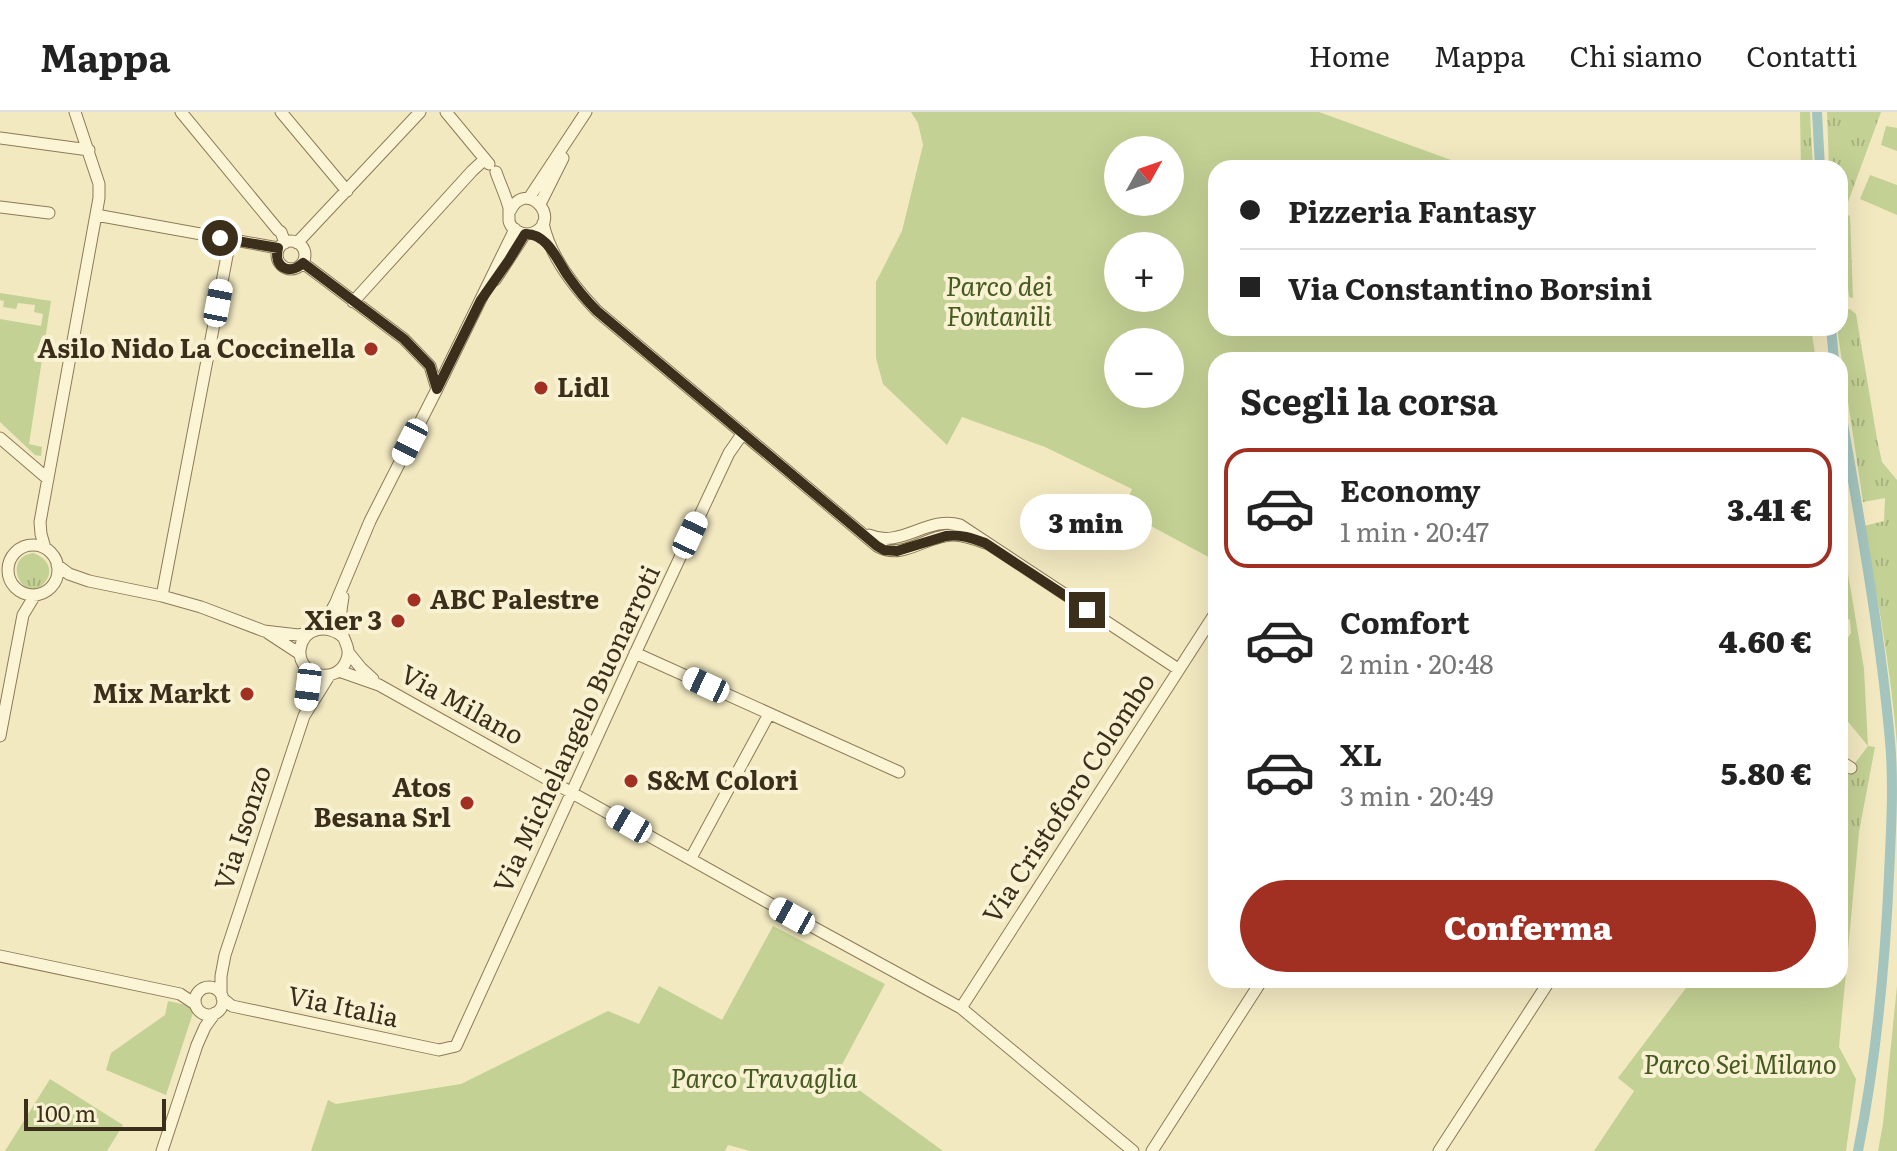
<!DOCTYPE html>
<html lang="it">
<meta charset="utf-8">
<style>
:root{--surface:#fff;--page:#f2f2f2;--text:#222;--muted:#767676;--line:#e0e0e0;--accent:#a13022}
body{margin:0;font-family:Literata,serif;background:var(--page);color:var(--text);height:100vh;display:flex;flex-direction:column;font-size:30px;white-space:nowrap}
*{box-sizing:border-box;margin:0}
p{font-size:26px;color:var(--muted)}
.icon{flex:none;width:44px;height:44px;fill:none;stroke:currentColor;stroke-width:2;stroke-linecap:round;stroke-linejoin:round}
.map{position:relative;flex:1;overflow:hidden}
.side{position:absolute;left:1208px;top:240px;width:640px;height:636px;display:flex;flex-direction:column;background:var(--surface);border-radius:24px;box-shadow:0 8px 32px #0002}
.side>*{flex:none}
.banner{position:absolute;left:1208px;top:48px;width:640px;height:176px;border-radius:24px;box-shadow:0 8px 32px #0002;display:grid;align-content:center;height:176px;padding:0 32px;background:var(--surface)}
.needle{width:52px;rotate:50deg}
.controls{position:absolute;left:1104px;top:24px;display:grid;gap:16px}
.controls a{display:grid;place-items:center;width:80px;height:80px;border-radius:50%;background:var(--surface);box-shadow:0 8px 32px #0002;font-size:40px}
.scale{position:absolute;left:24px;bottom:20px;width:142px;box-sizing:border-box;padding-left:8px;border:4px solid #3b2f1c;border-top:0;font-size:22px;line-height:28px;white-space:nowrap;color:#3b2f1c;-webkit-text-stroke:6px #f8f2d2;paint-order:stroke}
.end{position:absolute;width:36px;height:36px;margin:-18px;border:10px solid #3b2f1c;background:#fff;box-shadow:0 0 0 4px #fff}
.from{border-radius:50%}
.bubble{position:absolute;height:56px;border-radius:28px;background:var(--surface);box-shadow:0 8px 32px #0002;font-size:26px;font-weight:800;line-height:56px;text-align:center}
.car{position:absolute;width:24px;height:48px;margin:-24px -12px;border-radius:10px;box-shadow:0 0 6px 2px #0007;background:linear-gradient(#fff 24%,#345 0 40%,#fff 0 76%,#345 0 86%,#fff 0)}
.banner b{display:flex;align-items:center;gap:28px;height:76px;font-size:30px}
.banner b+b{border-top:2px solid var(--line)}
.banner i{width:20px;height:20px;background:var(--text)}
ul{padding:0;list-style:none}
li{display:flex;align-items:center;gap:24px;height:120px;margin:0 16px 12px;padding:0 16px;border:4px solid transparent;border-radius:24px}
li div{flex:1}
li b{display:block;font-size:30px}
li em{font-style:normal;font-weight:800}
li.on{border-color:var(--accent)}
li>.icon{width:72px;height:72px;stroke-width:1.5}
h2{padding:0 32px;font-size:36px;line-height:96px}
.action{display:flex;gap:16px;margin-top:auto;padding:16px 32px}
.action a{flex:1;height:92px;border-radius:48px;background:var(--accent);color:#fff;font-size:32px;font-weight:800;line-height:92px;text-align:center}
header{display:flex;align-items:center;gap:48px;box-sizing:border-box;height:112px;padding:0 40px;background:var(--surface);border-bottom:2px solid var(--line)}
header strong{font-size:38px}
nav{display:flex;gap:44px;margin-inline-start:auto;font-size:28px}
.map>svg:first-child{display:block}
.grass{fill:url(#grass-tufts)}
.green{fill:#c3d194;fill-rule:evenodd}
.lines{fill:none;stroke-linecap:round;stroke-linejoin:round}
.canal{stroke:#a4c4be;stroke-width:10}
.minor-casing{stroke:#8d7a57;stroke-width:13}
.minor{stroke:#fbf4d5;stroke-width:11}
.route{stroke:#3b2f1c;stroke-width:10}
.poi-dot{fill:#a13022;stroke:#f8f2d2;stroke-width:3}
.labels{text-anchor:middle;stroke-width:8;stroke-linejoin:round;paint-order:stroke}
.park-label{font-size:26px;font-style:italic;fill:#455921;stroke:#f8f2d2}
.poi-label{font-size:26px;font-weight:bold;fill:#3b2f1c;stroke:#f8f2d2;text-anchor:end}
.street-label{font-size:26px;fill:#3b2f1c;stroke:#f8f2d2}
</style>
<header>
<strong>Mappa</strong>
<nav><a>Home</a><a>Mappa</a><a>Chi siamo</a><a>Contatti</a></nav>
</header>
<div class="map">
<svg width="1897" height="1039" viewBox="0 0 1897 1039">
<defs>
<pattern id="grass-tufts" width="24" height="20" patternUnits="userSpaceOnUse" patternTransform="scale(2)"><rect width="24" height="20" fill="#c3d194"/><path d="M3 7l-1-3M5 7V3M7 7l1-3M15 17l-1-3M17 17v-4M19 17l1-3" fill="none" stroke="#a8b47f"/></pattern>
</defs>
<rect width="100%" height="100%" fill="#f2e9c1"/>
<!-- grass -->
<path class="grass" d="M1800 0H1810L1813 56H1801Z
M1827 0H1881L1844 101 1850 104 1853 186 1849 185 1846 160H1840V56H1829Z
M1850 197 1856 202 1877 327 1882 350 1897 368V633C1891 559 1878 487 1864 414L1884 409 1885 386 1863 390 1837 216H1840V199Z
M33 441C46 445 55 458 45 470 24 495 0 446 33 441Z
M1868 634 1875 635 1859 720 1840 706V671Z"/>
<!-- green -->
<path class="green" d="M911 0H1319L1473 56H1216V216H1811L1816 248H1216V449L1123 399 1132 377 1045 335 962 305 947 333 883 272 876 246V170L902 119 923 33 918 11ZM1170 38V90H1118V38ZM1118 134H1170V186H1118ZM1118 230H1170V282H1118Z
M1886 14 1897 16V39L1881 33Z
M1870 63 1897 73V103L1860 87Z
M0 181 51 189 29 332 42 335 41 344 35 343 0 310V207L41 214 43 202 34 200 35 193 18 191 16 197 3 195 4 189 0 188Z
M1840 414 1864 557 1868 634 1840 600V538L1851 521 1850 508 1840 502Z
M1840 706 1859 720 1839 935 1856 967 1846 1039H1594L1634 979 1618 966 1692 868H1840Z
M773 814 885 872 837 962 943 1039H750L728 1033 725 1039H311L328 988 336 992 461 972 608 899 639 912 659 874 722 908Z
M1897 874V1039H1878L1883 1012Z
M168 889 195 895 166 983 106 958 111 941 165 903Z
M50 967 123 1013 107 1039H5Z"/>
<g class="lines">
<!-- canal -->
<path class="canal" d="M1817 0 1820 56
M1831 216 1834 248
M1840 294C1859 405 1880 517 1890 629 1894 673 1891 719 1889 763 1885 855 1876 948 1858 1039"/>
<defs>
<path id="minor" d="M181 0 278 118 281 120 285 131
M281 0 347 79
M446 0 489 52
M0 26 89 38
M496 60C500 72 506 84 509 96 509 99 509 106 509 109 510 113 513 117 517 119 522 122 529 123 535 120 562 106 526 66 510 99
M529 86 586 0
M540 92 563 46
M0 95 49 101
M96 103 278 136
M543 111C550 145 574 175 597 199L877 434C903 449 926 423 953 423 964 423 975 427 985 431
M277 143a14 14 0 1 1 28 0a14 14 0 1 1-28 0Z
M297 131 420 0
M303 151 404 227 430 254 437 277
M495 168 525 122
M353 190 472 59 485 47
M0 326 48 367
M869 423C901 437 928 403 960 413L1178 557
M8 458a25 25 0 1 1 50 0a25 25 0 1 1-50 0Z
M45 436 41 422 40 410 99 86V72L75 0
M57 453 69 462 89 469 162 484 201 495 264 519 298 523 309 521
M162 484 230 128
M322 516 336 490 370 409 437 277 515 117
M268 521 300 542
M343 525C329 512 303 514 300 538 298 565 338 574 347 547 351 536 343 528 341 517 340 507 341 495 343 485
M348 540 361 556 373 567
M635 541 899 660
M339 559 379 573 769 791 961 896 1133 1039
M305 595 309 558
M0 624 23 503 35 483
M1840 649 1851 656
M691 746 769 602
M0 844 180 882 195 892
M195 889a14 14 0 1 1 28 0a14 14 0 1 1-28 0Z
M221 882V864L225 843 304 604 329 564
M222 886 232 894 439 938 456 934 639 533 729 341 743 321
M961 896 1216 500
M162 1039 197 933 205 915 215 901
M1152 1039 1262 868
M1439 1039 1550 868"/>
</defs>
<!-- minor casing -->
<use href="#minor" class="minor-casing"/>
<!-- minor -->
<use href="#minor" class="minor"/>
</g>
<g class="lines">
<!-- route -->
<path class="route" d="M220 126 278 136C273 155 289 164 303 151L404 227 430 254 437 277 481 188 509 148 525 122C547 121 557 148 568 164 577 177 586 188 597 199L877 434 884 438 897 439 946 424C960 422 972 426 985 431L1087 498"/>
</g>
<!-- markers -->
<g class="poi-dot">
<circle cx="371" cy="237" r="8"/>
<circle cx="541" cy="276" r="8"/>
<circle cx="414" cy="488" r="8"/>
<circle cx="398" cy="509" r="8"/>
<circle cx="247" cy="582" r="8"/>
<circle cx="631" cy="669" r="8"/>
<circle cx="467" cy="691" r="8"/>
</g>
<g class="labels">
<!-- park labels -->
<g class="park-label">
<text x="999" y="184">Parco dei<tspan x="999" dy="30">Fontanili</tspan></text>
<text x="1740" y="962">Parco Sei Milano</text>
<text x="764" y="976">Parco Travaglia</text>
</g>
<!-- poi labels -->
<g class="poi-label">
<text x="355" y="246">Asilo Nido La Coccinella</text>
<text x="557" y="285" text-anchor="start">Lidl</text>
<text x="430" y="497" text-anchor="start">ABC Palestre</text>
<text x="382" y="518">Xier 3</text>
<text x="231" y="591">Mix Markt</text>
<text x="647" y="678" text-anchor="start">S&amp;M Colori</text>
<text x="451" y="685">Atos<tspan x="451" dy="30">Besana Srl</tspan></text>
</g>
<!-- street labels -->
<g class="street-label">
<text transform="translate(462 593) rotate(29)" y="9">Via Milano</text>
<text transform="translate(577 617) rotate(-65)" y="9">Via Michelangelo Buonarroti</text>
<text transform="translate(1069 686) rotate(-57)" y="9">Via Cristoforo Colombo</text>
<text transform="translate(243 716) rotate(-72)" y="9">Via Isonzo</text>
<text transform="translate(343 895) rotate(12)" y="9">Via Italia</text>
</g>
</g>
</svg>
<div class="controls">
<a><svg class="needle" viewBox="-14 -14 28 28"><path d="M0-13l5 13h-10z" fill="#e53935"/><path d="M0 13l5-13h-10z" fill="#767676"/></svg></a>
<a>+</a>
<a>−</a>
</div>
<div class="scale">100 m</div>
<i class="end from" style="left:220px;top:126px"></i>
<i class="end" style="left:1087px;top:498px"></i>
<div class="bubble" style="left:1020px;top:382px;width:132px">3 min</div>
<i class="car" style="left:218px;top:191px;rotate:11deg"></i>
<i class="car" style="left:410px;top:330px;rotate:207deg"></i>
<i class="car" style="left:690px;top:423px;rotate:25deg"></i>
<i class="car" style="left:706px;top:573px;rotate:295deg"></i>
<i class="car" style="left:308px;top:575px;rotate:187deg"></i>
<i class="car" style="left:629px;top:712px;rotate:300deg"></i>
<i class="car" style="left:792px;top:804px;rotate:299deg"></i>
<div class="banner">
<b><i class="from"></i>Pizzeria Fantasy</b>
<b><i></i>Via Constantino Borsini</b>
</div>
<section class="side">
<h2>Scegli la corsa</h2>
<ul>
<li class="on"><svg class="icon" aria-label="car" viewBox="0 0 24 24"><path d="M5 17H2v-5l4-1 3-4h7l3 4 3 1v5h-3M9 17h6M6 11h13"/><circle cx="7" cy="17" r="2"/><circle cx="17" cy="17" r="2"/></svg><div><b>Economy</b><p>1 min · 20:47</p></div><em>3.41 €</em></li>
<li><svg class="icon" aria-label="car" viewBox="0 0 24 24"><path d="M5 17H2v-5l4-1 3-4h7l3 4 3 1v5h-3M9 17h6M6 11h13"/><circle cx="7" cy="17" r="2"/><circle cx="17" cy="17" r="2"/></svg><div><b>Comfort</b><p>2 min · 20:48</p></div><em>4.60 €</em></li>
<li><svg class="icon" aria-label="car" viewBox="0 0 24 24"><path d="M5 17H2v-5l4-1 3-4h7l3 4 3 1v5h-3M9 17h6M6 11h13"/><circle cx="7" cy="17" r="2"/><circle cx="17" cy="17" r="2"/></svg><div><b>XL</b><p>3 min · 20:49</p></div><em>5.80 €</em></li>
</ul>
<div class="action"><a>Conferma</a></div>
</section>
</div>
